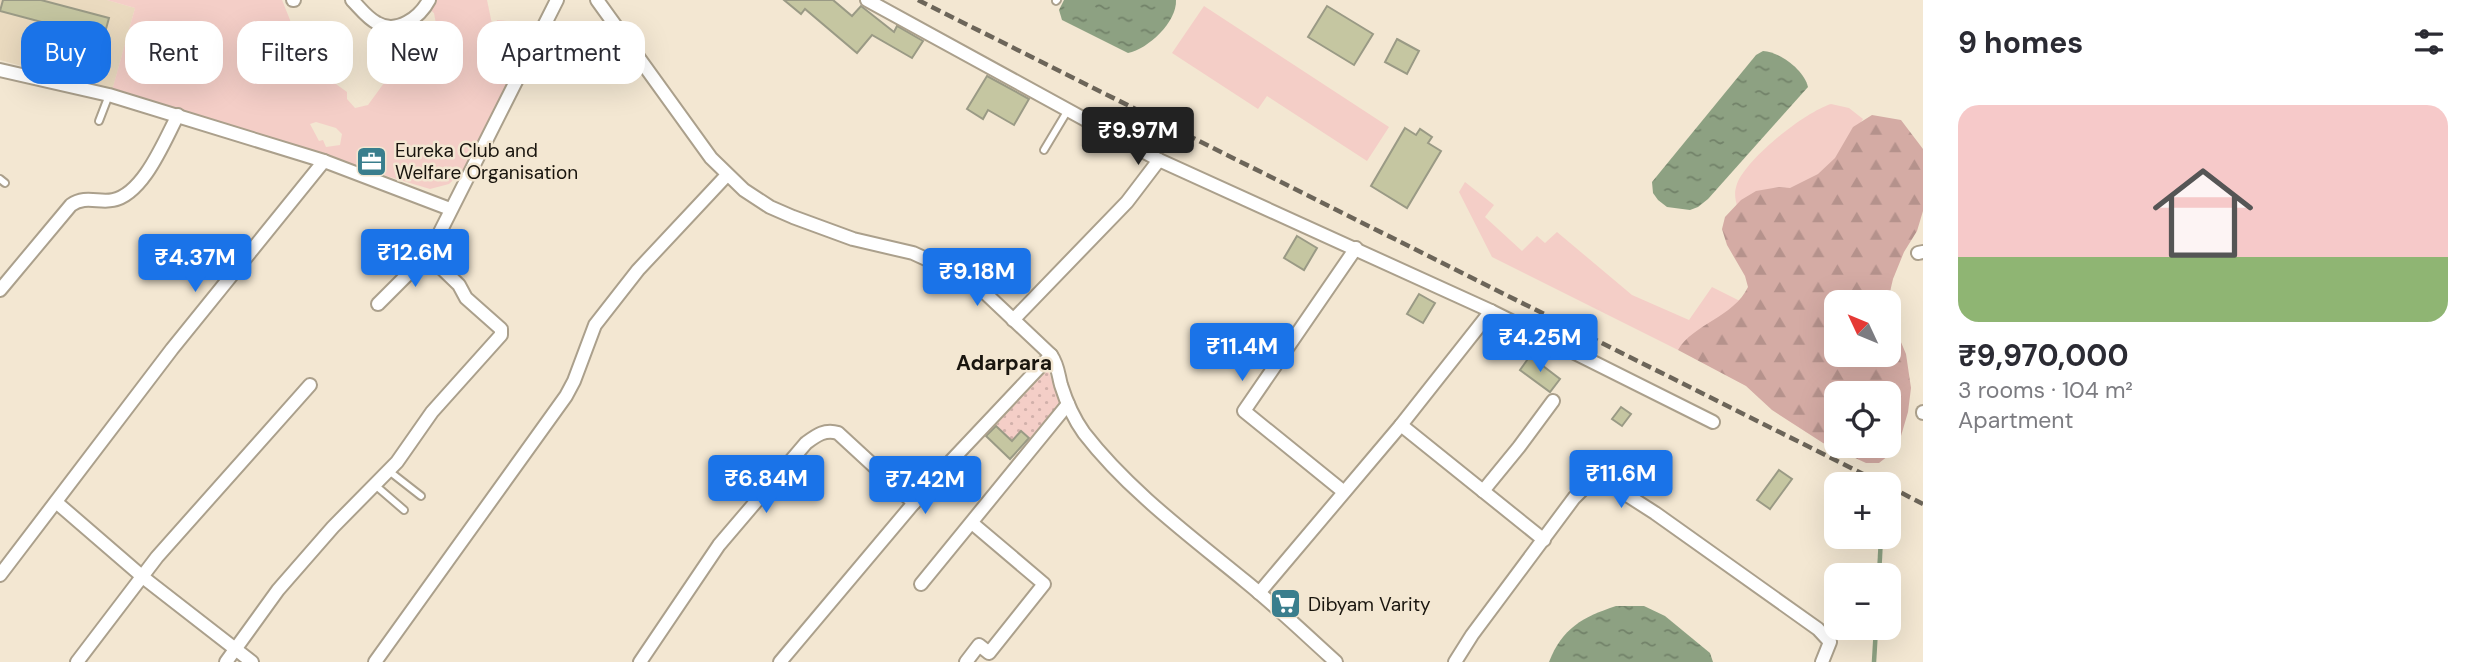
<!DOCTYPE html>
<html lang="en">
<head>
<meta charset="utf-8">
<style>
  body { margin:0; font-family:"DM Sans",sans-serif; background:#f7f7f7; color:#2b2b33; height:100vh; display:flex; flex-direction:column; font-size:26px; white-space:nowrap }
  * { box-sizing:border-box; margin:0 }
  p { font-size:23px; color:#7c7c81 }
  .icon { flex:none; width:38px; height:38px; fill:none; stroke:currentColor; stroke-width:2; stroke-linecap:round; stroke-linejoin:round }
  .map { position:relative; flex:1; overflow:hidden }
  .sheet { display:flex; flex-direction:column; background:#fff; width:560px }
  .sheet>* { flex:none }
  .guide { position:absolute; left:21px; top:21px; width:665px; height:63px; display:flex; gap:14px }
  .needle { width:46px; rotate:314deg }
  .controls { position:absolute; left:1824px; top:290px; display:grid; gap:14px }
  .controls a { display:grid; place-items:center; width:77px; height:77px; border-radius:14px; background:#fff; box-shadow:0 7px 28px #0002; font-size:35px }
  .price { position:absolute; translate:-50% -60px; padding:0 16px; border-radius:7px; background:#1a73e8; color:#fff; font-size:23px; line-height:46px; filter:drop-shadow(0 2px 4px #0008) }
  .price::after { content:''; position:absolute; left:50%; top:42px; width:21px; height:16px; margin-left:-10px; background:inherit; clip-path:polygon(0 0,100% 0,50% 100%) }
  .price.on { background:#222; color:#fff }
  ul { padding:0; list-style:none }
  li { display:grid; align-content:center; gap:14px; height:371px; padding:0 35px }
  li span { display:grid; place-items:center; height:217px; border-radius:21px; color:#555 }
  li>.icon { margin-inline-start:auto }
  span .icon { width:126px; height:126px; fill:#fffc; stroke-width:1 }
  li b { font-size:30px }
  h2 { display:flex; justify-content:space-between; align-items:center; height:84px; padding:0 35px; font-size:30px }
  .chip { padding:0 24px; border-radius:21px; background:#fff; box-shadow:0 7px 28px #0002; font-size:24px; line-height:63px }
  .chip.on { background:#1a73e8; color:#fff }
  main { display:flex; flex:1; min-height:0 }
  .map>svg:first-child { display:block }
</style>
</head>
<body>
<main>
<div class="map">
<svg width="1923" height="662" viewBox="0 0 1923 662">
  <defs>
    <pattern id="forest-firs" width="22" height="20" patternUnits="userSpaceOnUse" patternTransform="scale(1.75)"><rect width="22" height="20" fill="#d4aba4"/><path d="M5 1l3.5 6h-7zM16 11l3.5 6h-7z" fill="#b5928c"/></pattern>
    <pattern id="park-dots" width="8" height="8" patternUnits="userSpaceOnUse" patternTransform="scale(1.75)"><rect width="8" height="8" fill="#f4cec7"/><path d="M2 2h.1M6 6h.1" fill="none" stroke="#d1b0aa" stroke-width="1.8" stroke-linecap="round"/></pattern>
    <pattern id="water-ripples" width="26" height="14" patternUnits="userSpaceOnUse" patternTransform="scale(1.75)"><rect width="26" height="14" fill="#8da182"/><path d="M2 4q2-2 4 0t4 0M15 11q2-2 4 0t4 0" fill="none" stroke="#728269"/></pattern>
  </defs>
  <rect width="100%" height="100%" fill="#f3e7d2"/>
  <path fill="#eadabf" d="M0 0H107L135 8 112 91 0 60Z"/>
  <g fill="#f4cec7" fill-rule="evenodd">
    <path d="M107 0H282L292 25V47L295 54 320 68 329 79 347 92V99L355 108 368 105 416 39 429 33 436 24 434 13 428 8 430 0H487L492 24 496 26 497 20 507 21 537 33 464 170 449 184 430 189 111 94 135 8ZM316 122 336 128 342 134 340 145 326 147 323 140 319 141 310 124Z"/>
    <path d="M1204 6 1389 127 1367 161 1267 96 1258 109 1172 53Z"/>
    <path d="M1831 104 1849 108 1863 119C1853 134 1844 151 1831 164 1808 188 1768 196 1737 206 1735 198 1734 192 1737 184 1747 158 1805 112 1831 104Z"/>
    <path d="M1465 182 1494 205 1485 217 1522 251 1537 236 1545 243 1557 232 1632 295 1689 320 1712 287 1742 302 1678 350 1492 257 1459 192Z"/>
  </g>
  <path fill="url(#forest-firs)" fill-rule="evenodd" d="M1872 115 1901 120 1923 149V211L1917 231 1904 252 1893 279 1889 296 1898 335 1906 354 1911 388 1908 412 1901 436 1888 456 1879 463H1866L1823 443 1772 410 1746 386 1678 350C1693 324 1734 317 1748 287L1745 276 1727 245 1722 229 1725 217 1741 200 1756 191 1779 187 1790 188 1818 174 1835 158 1853 127ZM1836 303H1888V355H1836ZM1836 394H1888V446H1836Z"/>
  <path fill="url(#park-dots)" d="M1048 370 1054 386 1064 399 1029 439 1021 432 1012 441 996 425Z"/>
  <g fill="url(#water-ripples)">
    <path d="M1064 0H1176C1177 22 1148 49 1128 53L1062 20 1059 10Z"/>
    <path d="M1763 51C1780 52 1804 70 1808 87L1708 199 1698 207 1690 210 1667 207 1658 200 1653 193 1652 182 1756 55Z"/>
    <path d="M1616 606H1644L1665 616 1710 653 1713 662H1549C1562 628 1583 617 1616 606Z"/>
  </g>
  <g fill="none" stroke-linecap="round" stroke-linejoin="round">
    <g stroke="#8da182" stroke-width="4.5">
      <path d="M1879 576 1881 537"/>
      <path d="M1874 662 1876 628"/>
    </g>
  </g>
  <g fill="#c5c6a1" stroke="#9a9a85" stroke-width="2">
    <path d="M3 0H41L109 18 95 69 75 63 83 33 0 11Z"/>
    <path d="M784 0H833L852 16 861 6 894 32 897 26 923 41 912 58 872 35 857 53 805 9 801 14Z"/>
    <path d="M1327 6 1373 34 1354 65 1308 37Z"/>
    <path d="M1397 39 1419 51 1407 74 1385 62Z"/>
    <path d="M987 76 1029 99 1014 125 988 110 983 119 967 109Z"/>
    <path d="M1405 128 1416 135 1420 129 1432 137 1428 143 1441 151 1407 208 1371 186Z"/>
    <path d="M1297 236 1317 248 1304 270 1284 258Z"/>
    <path d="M1419 294 1435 303 1423 323 1407 314Z"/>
    <path d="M1530 356 1560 379 1550 392 1520 370Z"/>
    <path d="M1621 407 1631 414 1622 426 1612 419Z"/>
    <path d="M996 426 1012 441 1021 431 1029 438 1010 459 986 436Z"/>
    <path d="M1779 470 1792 479 1770 509 1757 500Z"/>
  </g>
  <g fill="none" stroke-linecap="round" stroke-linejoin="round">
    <defs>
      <g id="lane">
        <path d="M1056 1 1057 0"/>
        <path d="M99 121 109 95"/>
        <path d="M1044 150 1068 110"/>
        <path d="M0 179 5 183"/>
        <path d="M389 471 421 496"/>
        <path d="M375 485 404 510"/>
      </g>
      <g id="street">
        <path d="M293 0H294"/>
        <path d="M352 0C360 8 367 18 377 23 397 35 420 17 429 0"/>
        <path d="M597 0 711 158 744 190 770 207 793 217 853 239 913 253 961 275 983 291 1051 355C1058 365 1058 374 1061 385 1066 401 1074 419 1084 433 1128 490 1189 535 1245 581 1276 606 1306 635 1336 662"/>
        <path d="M867 0 1159 160 1491 311 1713 422"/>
        <path d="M0 70 109 95 324 161"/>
        <path d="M1918 253 1923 252"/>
        <path d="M0 290 71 205C85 195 99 203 113 200 144 194 165 139 178 115"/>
        <path d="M378 304 430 252"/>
        <path d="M1013 320 1127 202 1159 160"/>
        <path d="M1923 413V412"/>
        <path d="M1401 425 1544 540"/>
        <path d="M1483 491 1519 447 1553 401"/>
        <path d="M1344 492 1244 411 1356 248"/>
        <path d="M56 502 144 578 252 662"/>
        <path d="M0 575 172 349 324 161 450 209"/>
        <path d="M921 584 1068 404"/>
        <path d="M1259 593 1401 425 1491 311"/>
        <path d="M77 662 157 557 310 385"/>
        <path d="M226 662 278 590 333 527 397 462 432 412 501 335V329L466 298 459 285 433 260 430 252 557 0"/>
        <path d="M375 662 566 396 574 381 595 325 638 270 727 175"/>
        <path d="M640 662 719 545 806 443C817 435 825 429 838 433L914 503"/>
        <path d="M780 662 934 479 1051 355"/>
        <path d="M966 662 979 645 989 653 1044 584 972 523"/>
        <path d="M1455 662 1472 635 1574 498 1588 484 1602 479 1655 513 1818 629 1830 642 1822 662"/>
      </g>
    </defs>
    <use href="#lane" stroke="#aba08c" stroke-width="10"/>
    <use href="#street" stroke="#aba08c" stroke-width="16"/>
    <use href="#lane" stroke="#fff" stroke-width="6"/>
    <use href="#street" stroke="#fff" stroke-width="12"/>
    <g stroke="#6c6559" stroke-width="4.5" stroke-dasharray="10 5" stroke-linecap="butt">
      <path d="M918 0 1885 485"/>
      <path d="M1888 486 1923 504"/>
    </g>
  </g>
  <defs>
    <symbol id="office-square" viewBox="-11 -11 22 22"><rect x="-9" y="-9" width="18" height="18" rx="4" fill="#3a7e8d" stroke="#f3e7d2"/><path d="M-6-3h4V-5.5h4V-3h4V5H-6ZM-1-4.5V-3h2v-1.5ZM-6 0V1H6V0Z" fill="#fff"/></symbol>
    <symbol id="supermarket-square" viewBox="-11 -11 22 22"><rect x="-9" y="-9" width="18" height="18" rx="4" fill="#3a7e8d" stroke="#f3e7d2"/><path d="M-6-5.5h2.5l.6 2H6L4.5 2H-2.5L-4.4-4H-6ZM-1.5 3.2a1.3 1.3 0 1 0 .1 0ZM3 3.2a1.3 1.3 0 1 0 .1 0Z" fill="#fff"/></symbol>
  </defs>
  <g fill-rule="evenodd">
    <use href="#office-square" x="354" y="144" width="35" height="35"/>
    <use href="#supermarket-square" x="1268" y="586" width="35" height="35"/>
  </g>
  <g text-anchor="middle" stroke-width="5" stroke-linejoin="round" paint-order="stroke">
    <g font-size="19" fill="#19150e" stroke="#f3e7d2" text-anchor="start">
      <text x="395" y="157">Eureka Club and<tspan x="395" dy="22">Welfare Organisation</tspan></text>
      <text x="1308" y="611">Dibyam Varity</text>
    </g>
    <g font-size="21" font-weight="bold" fill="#19150e" stroke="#f3e7d2">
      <text x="1004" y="370">Adarpara</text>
    </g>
  </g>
</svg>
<div class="controls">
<a><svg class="needle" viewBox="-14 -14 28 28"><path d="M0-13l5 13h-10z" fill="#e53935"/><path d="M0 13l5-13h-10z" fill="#7c7c81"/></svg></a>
<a><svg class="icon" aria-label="locate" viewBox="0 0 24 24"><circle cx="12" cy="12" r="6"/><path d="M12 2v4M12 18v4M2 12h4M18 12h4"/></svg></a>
<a>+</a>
<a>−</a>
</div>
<b class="price on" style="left:1138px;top:167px">₹9.97M</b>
<b class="price" style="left:415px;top:289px">₹12.6M</b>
<b class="price" style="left:195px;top:294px">₹4.37M</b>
<b class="price" style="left:977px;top:308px">₹9.18M</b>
<b class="price" style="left:1540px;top:374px">₹4.25M</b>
<b class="price" style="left:1242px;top:383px">₹11.4M</b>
<b class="price" style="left:1621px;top:510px">₹11.6M</b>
<b class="price" style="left:766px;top:515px">₹6.84M</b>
<b class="price" style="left:925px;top:516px">₹7.42M</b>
<div class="guide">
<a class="chip on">Buy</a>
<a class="chip">Rent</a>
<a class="chip">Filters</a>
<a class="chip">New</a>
<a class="chip">Apartment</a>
</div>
</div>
<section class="sheet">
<h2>9 homes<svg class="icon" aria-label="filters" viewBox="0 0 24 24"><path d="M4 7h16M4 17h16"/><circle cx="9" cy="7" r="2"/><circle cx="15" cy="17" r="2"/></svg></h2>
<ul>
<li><span style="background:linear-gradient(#f6c9c9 70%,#8fb573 0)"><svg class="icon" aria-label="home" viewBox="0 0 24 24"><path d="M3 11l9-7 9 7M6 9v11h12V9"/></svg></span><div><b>₹9,970,000</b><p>3 rooms · 104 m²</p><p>Apartment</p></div></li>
</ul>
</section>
</main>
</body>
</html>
